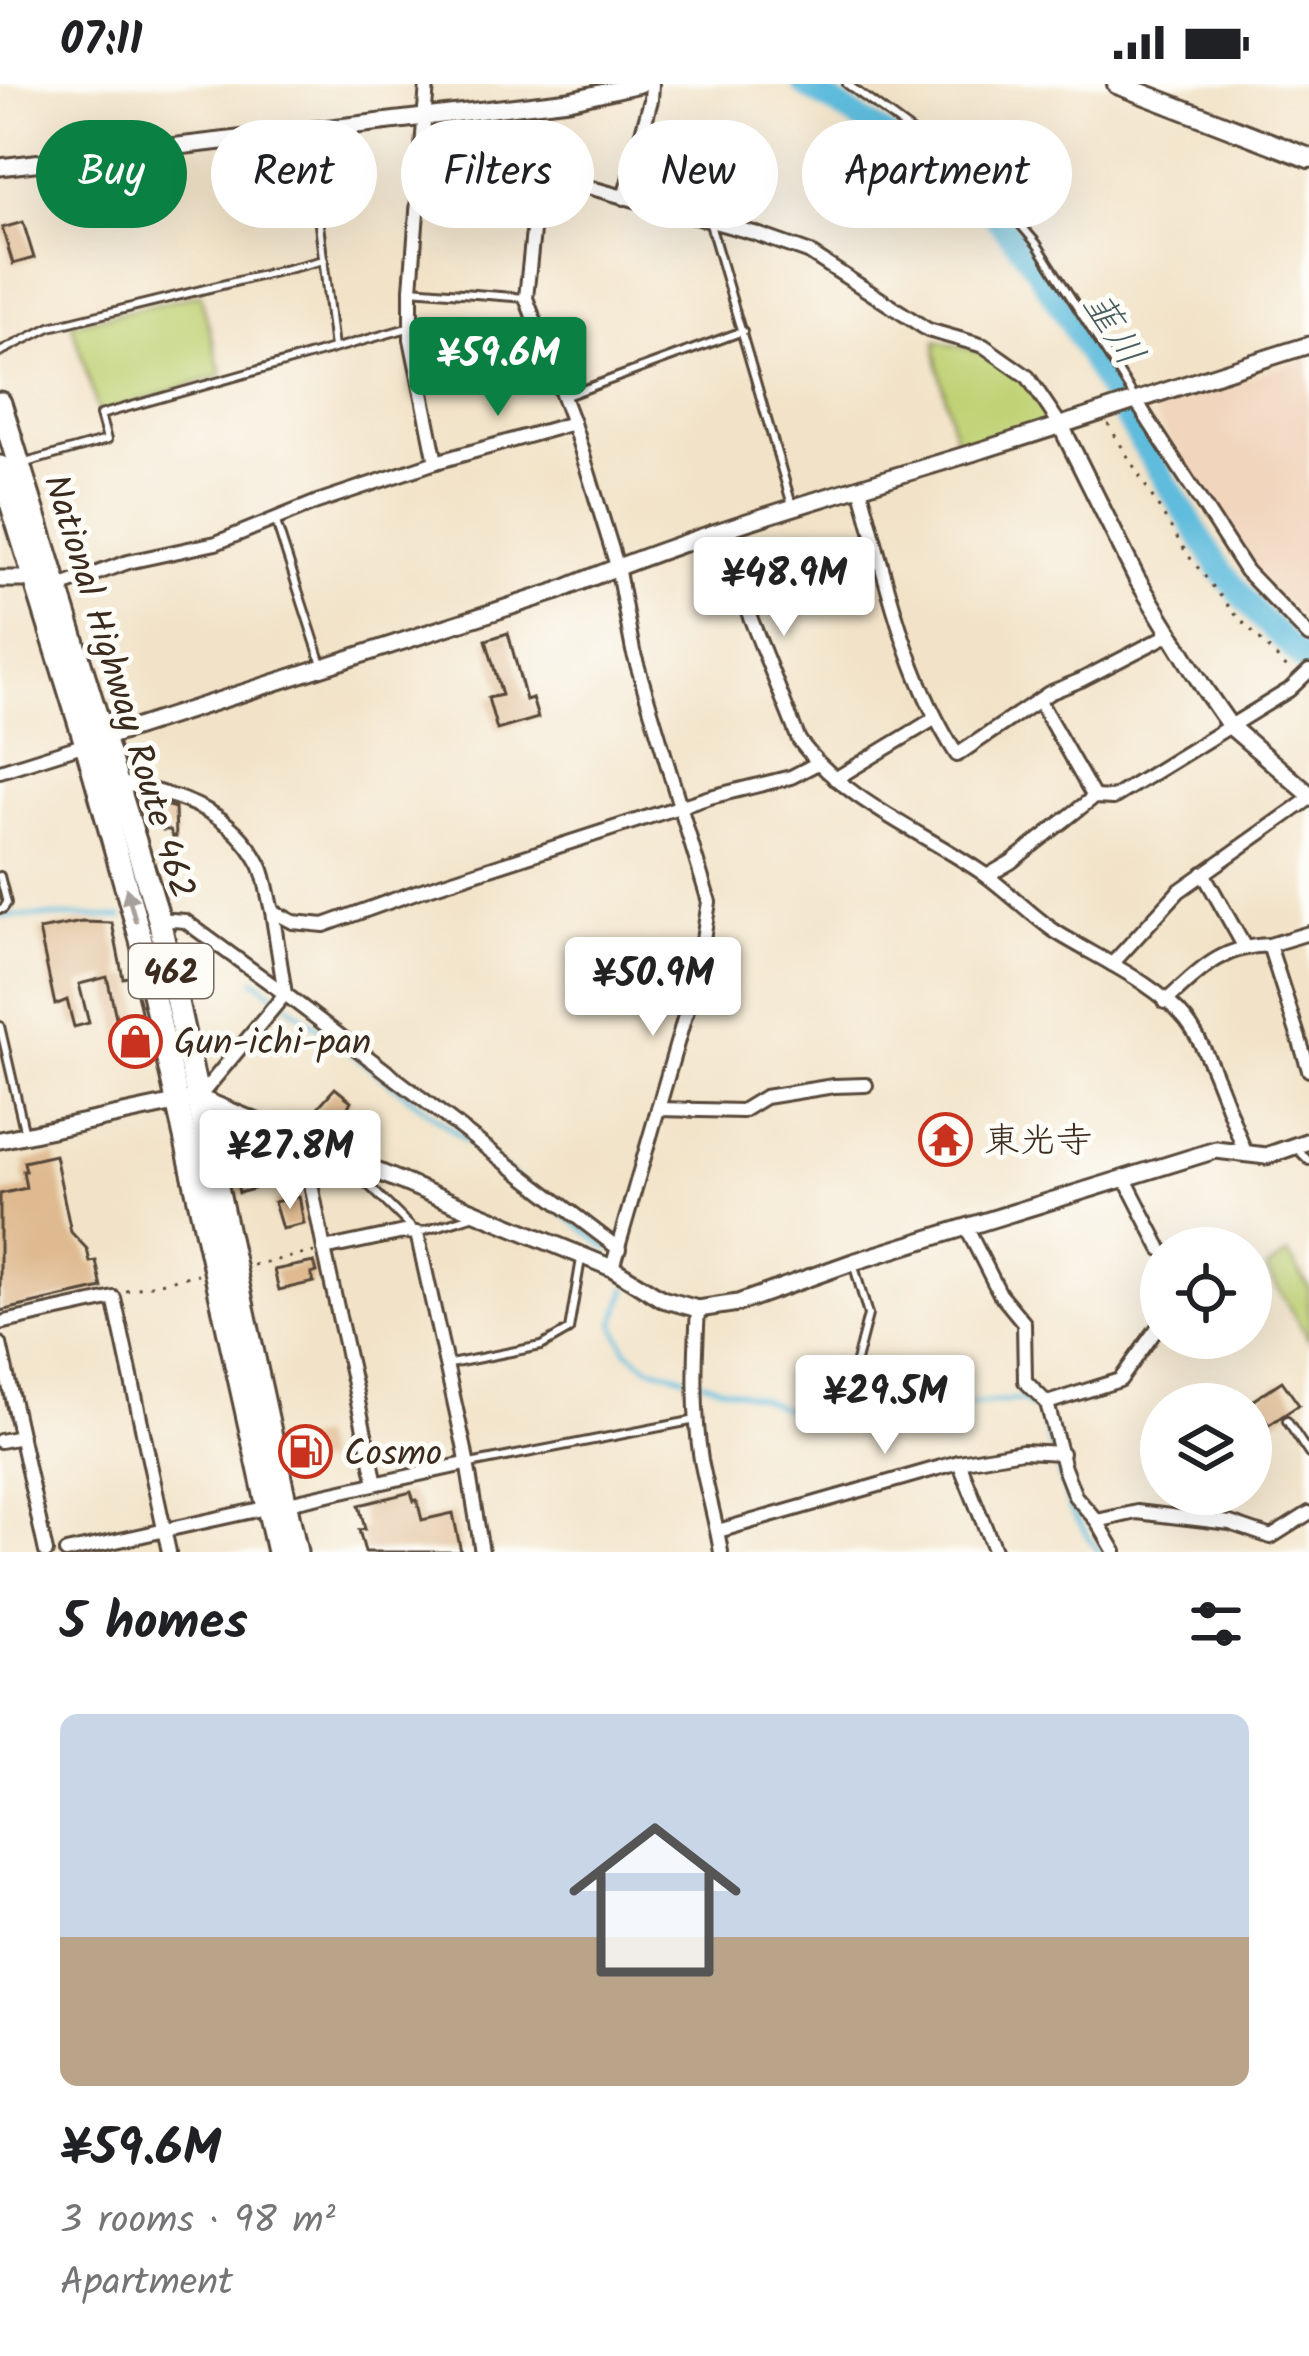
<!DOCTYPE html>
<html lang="en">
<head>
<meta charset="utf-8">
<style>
  body { margin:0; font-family:Kalam,"Klee One",sans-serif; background:#f6f6f6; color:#202124; height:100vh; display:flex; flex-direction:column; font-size:45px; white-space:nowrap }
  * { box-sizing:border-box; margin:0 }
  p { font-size:39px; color:#757577 }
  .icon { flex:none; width:66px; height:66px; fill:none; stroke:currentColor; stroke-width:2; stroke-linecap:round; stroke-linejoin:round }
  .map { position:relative; height:1468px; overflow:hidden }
  .side { display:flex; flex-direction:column; background:#fff; flex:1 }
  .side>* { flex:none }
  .hud { position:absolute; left:36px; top:36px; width:1239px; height:108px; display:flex; gap:24px }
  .controls { position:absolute; left:1140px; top:1143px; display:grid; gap:24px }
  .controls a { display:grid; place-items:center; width:132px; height:132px; border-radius:50%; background:#fff; box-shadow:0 12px 48px #0002; font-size:60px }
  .price { position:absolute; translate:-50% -102px; padding:0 27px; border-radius:12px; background:#fff; color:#222; font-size:39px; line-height:78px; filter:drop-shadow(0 3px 6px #0008) }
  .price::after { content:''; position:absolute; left:50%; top:72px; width:36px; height:27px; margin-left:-18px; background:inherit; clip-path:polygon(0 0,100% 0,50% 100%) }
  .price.on { background:#0b8043; color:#fff }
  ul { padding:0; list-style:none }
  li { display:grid; align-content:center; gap:24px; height:636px; padding:0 60px }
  li span { display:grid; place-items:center; height:372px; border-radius:18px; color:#555 }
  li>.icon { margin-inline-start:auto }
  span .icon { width:216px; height:216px; fill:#fffc; stroke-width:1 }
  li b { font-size:51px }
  h2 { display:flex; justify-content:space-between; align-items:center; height:144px; padding:0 60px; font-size:51px }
  .chip { padding:0 42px; border-radius:54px; background:#fff; box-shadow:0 12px 48px #0002; font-size:42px; line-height:108px }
  .chip.on { background:#0b8043; color:#fff }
  .status { display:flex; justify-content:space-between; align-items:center; height:84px; padding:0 60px; background:#fff; direction:ltr }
  .status svg { height:33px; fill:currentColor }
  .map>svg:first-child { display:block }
</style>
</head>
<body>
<div class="status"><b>07:11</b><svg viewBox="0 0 49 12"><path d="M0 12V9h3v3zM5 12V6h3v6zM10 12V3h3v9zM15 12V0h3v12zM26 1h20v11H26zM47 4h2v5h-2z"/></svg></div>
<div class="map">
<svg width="1309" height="1468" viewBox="0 0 1309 1468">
  <rect width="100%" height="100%" fill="#fdfcf7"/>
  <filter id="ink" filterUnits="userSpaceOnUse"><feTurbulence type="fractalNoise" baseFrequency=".00833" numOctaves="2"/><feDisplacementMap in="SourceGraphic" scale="24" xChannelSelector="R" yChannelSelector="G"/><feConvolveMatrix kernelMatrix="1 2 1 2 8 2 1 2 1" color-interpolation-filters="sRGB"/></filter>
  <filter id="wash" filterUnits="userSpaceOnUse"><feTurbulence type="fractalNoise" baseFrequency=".004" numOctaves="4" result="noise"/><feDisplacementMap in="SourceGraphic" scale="48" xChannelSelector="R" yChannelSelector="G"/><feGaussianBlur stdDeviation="2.7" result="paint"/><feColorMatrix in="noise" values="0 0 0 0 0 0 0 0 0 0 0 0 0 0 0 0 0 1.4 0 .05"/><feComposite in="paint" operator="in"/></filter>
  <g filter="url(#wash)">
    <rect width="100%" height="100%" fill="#f2e3c8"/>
    <path fill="#f1d5bd" d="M1309 273V541L1271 504 1246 472 1183 378 1153 326Z"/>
    <g fill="#c0d275" stroke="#7e7e4a" stroke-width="3">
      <path d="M200 210 222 291 99 330 72 240Z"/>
      <path d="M936 257 989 270 1025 295 1053 339 958 368 936 272Z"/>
      <path d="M1288 1170 1309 1204V1256L1266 1185Z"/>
    </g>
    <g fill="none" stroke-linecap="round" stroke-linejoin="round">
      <g stroke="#5ebcdc" stroke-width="4.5">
        <path d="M0 832 122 833"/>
        <path d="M254 895 609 1165"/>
        <path d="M619 1175 627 1184"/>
        <path d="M627 1204 614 1240 626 1266 648 1282 760 1314 784 1325C792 1321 801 1315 810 1313 839 1304 866 1327 895 1328L1020 1316 1040 1328 1070 1425 1099 1468"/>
      </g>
      <path stroke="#5ebcdc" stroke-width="24" d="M803 0 933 81 991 128 1025 168 1064 227 1109 307 1222 488 1260 533 1309 581"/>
    </g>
    <g id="blocks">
      <g fill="#dfba90">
        <path d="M23 138 34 174 13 180 2 144Z"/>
        <path d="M508 549 526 616 532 614 538 634 497 646 488 614 502 611 486 556Z"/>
        <path d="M162 720 175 724 176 753H173L170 746H163Z"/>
        <path d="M82 838 112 839 123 894 133 892 150 968 125 973 107 893 79 900 89 939 74 943 67 916 55 921 39 846Z"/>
        <path d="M335 1004 351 1017 337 1046 342 1048 340 1058 327 1054 330 1043 315 1036 319 1022Z"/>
        <path d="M243 1054 254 1105 239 1109 228 1058Z"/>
        <path d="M55 1071 71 1148 87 1165 90 1178 96 1177 102 1204 0 1227V1110L26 1104 23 1087H26L24 1078Z"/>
        <path d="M299 1112 304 1140 282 1145 274 1118Z"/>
        <path d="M314 1178 317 1188 311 1190 314 1198 279 1206 274 1186Z"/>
        <path d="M1282 1297 1299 1321 1269 1341 1252 1317Z"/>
        <path d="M319 1352 325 1378 296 1384 289 1359Z"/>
        <path d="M411 1408 414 1417 417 1416 422 1436 453 1429 461 1468H365L359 1446 365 1445 359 1421Z"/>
      </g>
    </g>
  </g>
  <g filter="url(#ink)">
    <use href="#blocks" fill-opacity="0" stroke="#564638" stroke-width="3"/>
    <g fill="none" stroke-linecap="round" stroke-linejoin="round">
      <defs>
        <g id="service">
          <path d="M847 0 992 107 1037 160 1136 316"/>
          <path d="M308 50 334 264"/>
          <path d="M710 140 792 421"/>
          <path d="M411 205 526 214"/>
          <path d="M0 268 50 243 324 176"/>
          <path d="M566 312 743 247"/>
          <path d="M22 380 107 356 100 331 411 243"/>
          <path d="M275 435 322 580"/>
          <path d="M0 792 7 819 3 825H0"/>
          <path d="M0 942 25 1050"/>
          <path d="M1296 1064 1309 1077"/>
          <path d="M348 1081 417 1149 472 1132"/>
          <path d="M854 1182 868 1231 854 1285"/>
          <path d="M445 1281 541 1262 569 1246 581 1175"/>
          <path d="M1287 1337 1309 1370"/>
          <path d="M470 1380 696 1336"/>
        </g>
        <g id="minor">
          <path d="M427 0 411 205V255L436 378"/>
          <path d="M423 61 443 63 754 149 808 168 928 246 984 262 1028 293 1061 342"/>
          <path d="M539 90 526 214 573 339 617 482 633 567 709 818 695 905 684 935 612 1184"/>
          <path d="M624 114 651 16 652 0"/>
          <path d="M1136 317 1246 487 1309 552"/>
          <path d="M860 403C886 495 905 590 957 671L1049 609 1081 596 1172 549"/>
          <path d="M717 450 799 656C845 718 922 747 984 790 1009 808 1031 831 1056 848 1096 873 1156 899 1186 936 1210 966 1230 1033 1246 1070"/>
          <path d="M56 504 128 478 216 459 317 418 436 378 573 339"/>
          <path d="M1039 617 1094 713"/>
          <path d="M0 687 86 660"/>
          <path d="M835 695 934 635"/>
          <path d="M118 698C176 712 229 722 260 781 266 794 268 812 272 827L293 838 324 841 416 808 710 713 791 693 816 680"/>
          <path d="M1203 789 1244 862"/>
          <path d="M987 792 1011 778 1094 713 1113 714 1289 606 1309 587"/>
          <path d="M272 827 285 910 619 1165"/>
          <path d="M159 835 185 837 285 910 199 1013"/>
          <path d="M1269 861 1309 849"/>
          <path d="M1112 880 1179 807 1309 715"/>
          <path d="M1165 918C1201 886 1219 863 1269 861L1309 986"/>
          <path d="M658 1025 742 1027 765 1013 834 1002 866 1001"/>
          <path d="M302 1055 324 1165 404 1148 417 1149 465 1366 482 1468"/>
          <path d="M1125 1095 1161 1165"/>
          <path d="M966 1143 1000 1210 1024 1239 1025 1297 1047 1319 1064 1384 1075 1412 1097 1437 1115 1468"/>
          <path d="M324 1165 376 1399"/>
          <path d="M698 1225C695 1276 693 1325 701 1376 707 1407 716 1437 721 1468"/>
          <path d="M0 1239 114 1214 169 1468"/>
          <path d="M0 1260 46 1468"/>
          <path d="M1047 1319 1120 1296 1161 1239"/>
          <path d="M0 1357 21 1353"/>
          <path d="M959 1378 995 1468"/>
          <path d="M1097 1437 1137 1428 1230 1439 1271 1453 1309 1429"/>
          <path d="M718 1447 959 1378 1022 1367 1062 1369"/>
          <path d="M66 1468 465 1380"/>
        </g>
        <g id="tertiary">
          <path d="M0 83 569 16 640 0"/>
          <path d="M1061 342 1137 495 1205 606 1230 642 1309 710"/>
          <path d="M0 495H34"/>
          <path d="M94 657 558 507C696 449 842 409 985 365 1094 332 1201 294 1309 261"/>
          <path d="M0 1056 199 1014 612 1184 662 1215 698 1225 738 1219 853 1178 1216 1066 1266 1072 1309 1057"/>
        </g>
        <path id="secondary" d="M1117 0 1309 74"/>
        <g id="trunk">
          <path d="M0 319 159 835 296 1468"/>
          <path d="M0 383 86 660 141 856 278 1468"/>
        </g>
      </defs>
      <use href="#service" stroke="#564638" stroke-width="12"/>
      <use href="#minor" stroke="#564638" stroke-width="18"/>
      <use href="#tertiary" stroke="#564638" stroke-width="21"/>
      <use href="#secondary" stroke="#564638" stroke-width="24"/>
      <use href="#trunk" stroke="#564638" stroke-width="27"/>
      <g stroke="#564638" stroke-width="3" stroke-dasharray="3 9" stroke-linecap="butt">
        <path d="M1108 340 1187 470 1235 530 1290 587"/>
        <path d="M253 1181 314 1168"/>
        <path d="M126 1207 198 1190"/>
      </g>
      <use href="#service" stroke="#fff" stroke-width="6"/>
      <use href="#minor" stroke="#fff" stroke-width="12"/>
      <use href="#tertiary" stroke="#fff" stroke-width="15"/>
      <use href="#secondary" stroke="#fff" stroke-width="18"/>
      <use href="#trunk" stroke="#fff" stroke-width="21"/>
    </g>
    <defs><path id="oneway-solid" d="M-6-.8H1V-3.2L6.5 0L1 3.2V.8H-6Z" transform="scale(3)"/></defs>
    <use fill="#a79f9a" href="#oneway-solid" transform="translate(131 821) rotate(-106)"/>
  </g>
  <defs>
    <symbol id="shop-ring" viewBox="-11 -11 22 22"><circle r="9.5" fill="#fdfcf7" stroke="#c8321e" stroke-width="1.5"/><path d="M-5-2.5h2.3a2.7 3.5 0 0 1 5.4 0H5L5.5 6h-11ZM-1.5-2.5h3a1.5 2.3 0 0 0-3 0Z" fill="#c8321e"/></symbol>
    <symbol id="temple-ring" viewBox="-11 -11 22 22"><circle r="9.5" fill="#fdfcf7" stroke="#c8321e" stroke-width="1.5"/><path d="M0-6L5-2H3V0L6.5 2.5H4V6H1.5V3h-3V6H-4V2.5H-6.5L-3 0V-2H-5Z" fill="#c8321e"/></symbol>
    <symbol id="fuel-ring" viewBox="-11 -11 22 22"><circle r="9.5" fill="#fdfcf7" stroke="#c8321e" stroke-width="1.5"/><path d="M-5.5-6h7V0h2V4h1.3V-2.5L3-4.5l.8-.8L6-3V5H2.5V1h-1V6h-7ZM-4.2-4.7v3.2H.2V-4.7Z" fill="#c8321e"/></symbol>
  </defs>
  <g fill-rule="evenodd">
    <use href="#shop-ring" x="106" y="928" width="59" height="59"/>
    <use href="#temple-ring" x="916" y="1026" width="59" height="59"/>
    <use href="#fuel-ring" x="276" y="1338" width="59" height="59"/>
  </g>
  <g text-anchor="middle" stroke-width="10" stroke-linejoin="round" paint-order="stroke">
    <rect fill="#fdfcf7" stroke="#75695f" stroke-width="3" x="129" y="860" width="84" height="54" rx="9"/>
    <g font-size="33" font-weight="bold" fill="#3b2a1e">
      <text x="171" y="899">462</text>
    </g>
    <g font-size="36" fill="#3b2a1e" stroke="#fdfcf7">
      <text transform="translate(121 602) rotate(73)" y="13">National Highway Route 462</text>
    </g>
    <g font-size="36" fill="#3b2a1e" stroke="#fdfcf7" text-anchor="start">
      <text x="174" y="970">Gun-ichi-pan</text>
      <text x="984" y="1068">東光寺</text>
      <text x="344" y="1381">Cosmo</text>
    </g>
    <g font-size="39" font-style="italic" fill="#475d60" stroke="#fdfcf7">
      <text transform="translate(1115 244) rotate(58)" y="14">韮川</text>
    </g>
  </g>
</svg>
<div class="controls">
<a><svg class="icon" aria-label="locate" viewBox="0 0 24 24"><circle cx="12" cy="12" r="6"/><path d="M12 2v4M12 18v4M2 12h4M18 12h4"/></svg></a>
<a><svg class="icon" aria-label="layers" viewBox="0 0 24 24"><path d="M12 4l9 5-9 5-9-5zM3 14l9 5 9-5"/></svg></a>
</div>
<b class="price on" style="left:498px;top:335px">¥59.6M</b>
<b class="price" style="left:784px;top:555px">¥48.9M</b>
<b class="price" style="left:653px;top:955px">¥50.9M</b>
<b class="price" style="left:290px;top:1128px">¥27.8M</b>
<b class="price" style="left:885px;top:1373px">¥29.5M</b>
<div class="hud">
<a class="chip on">Buy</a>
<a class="chip">Rent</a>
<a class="chip">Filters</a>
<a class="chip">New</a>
<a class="chip">Apartment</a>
</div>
</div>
<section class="side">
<h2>5 homes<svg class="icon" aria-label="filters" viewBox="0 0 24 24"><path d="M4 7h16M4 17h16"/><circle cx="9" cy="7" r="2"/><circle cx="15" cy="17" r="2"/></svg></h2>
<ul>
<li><span style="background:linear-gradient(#c9d6e8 60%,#b9a48a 0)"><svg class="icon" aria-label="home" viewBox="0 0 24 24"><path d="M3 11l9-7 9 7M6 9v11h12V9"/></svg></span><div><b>¥59.6M</b><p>3 rooms · 98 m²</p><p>Apartment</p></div></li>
</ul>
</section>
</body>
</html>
